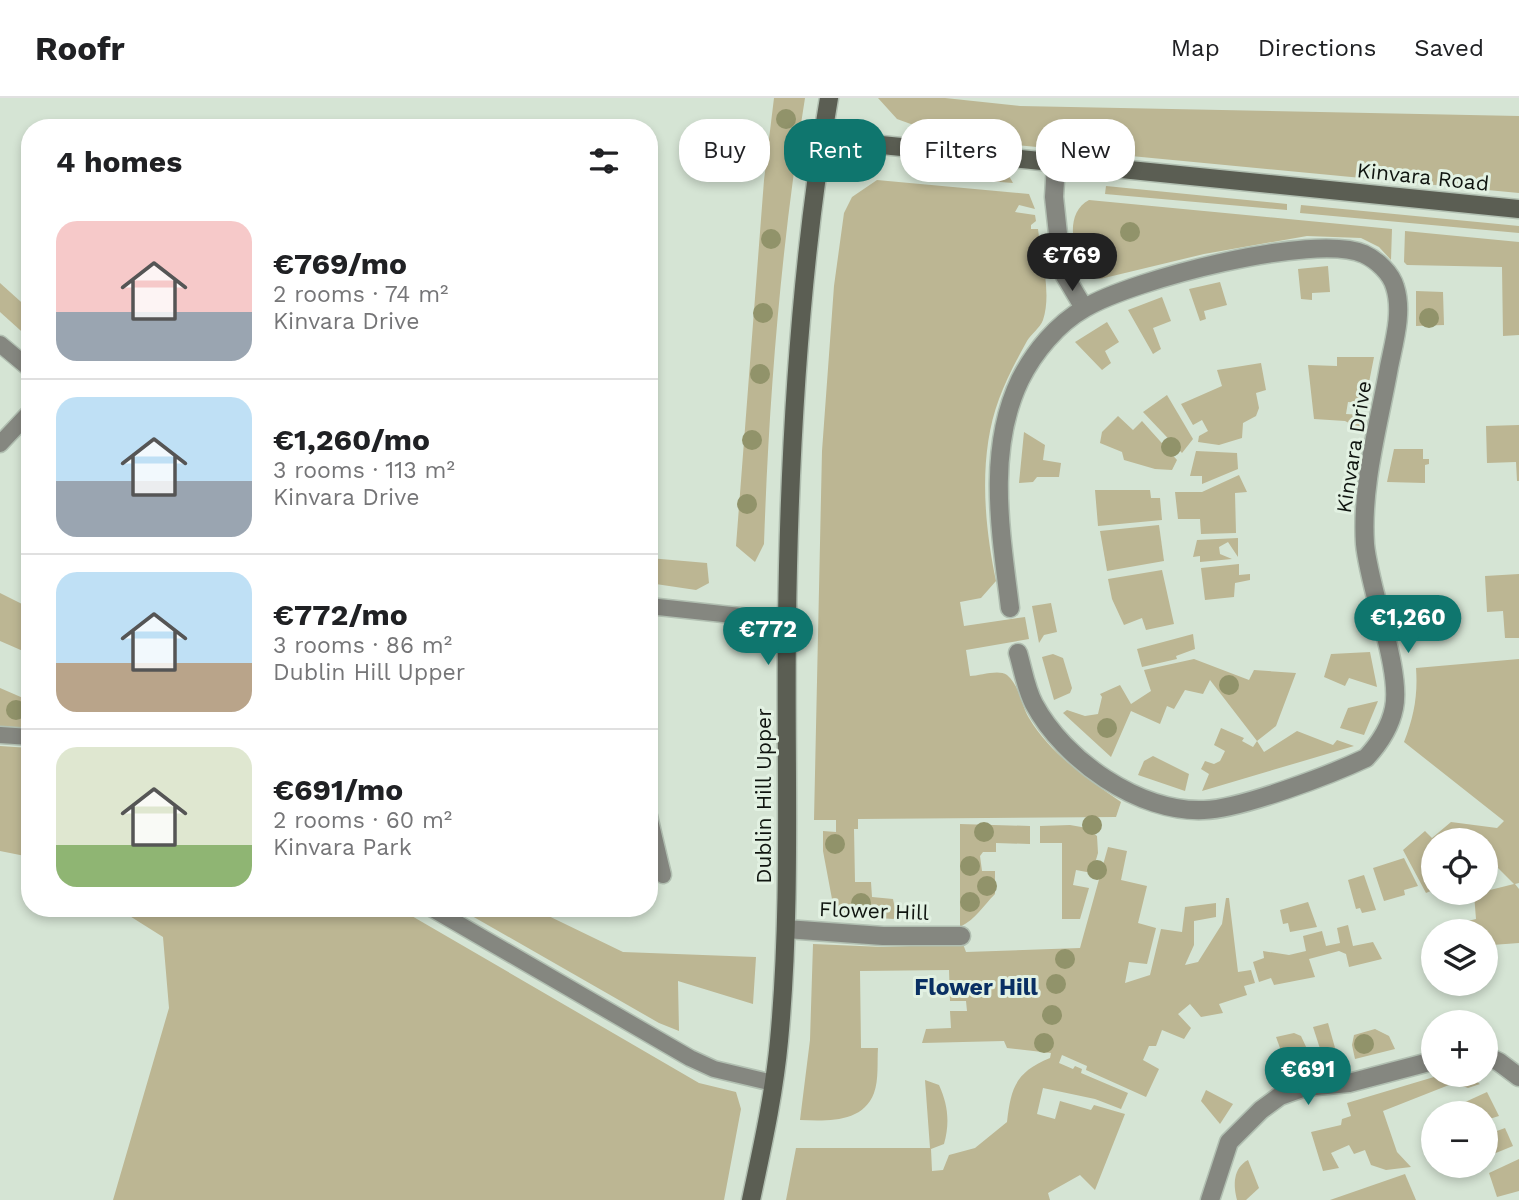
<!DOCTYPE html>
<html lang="en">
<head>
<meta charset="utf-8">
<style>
  body { margin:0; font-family:"Work Sans",sans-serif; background:#f2f2f2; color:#202124; height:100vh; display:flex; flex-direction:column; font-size:26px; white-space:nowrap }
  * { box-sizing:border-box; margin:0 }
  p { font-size:23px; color:#757577 }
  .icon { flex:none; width:38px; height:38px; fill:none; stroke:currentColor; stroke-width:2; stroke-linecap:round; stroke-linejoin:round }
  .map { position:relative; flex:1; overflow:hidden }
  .drawer { position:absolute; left:21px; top:21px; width:637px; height:798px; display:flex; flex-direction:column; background:#fff; border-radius:28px; box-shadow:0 4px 10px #0003 }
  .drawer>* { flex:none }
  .guide { position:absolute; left:679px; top:21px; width:665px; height:63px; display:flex; gap:14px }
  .buttons { position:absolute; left:1421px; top:730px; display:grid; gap:14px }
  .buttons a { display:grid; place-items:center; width:77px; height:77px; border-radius:50%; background:#fff; box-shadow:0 4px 10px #0003; font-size:35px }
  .price { position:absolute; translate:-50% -60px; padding:0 16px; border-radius:24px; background:#0f766e; color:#fff; font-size:23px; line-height:46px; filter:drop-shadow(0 2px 4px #0008) }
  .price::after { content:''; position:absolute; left:50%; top:42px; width:21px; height:16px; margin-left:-10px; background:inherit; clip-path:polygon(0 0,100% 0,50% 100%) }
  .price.active { background:#222; color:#fff }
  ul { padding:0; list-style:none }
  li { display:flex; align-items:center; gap:21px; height:175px; padding:0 35px }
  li+li { border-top:2px solid #e0e0e0 }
  li span { display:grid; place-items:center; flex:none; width:196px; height:140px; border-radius:21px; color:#555 }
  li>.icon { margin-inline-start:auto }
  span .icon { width:84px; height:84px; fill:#fffc; stroke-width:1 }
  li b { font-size:30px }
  h2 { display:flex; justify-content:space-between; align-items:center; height:84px; padding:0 35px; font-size:30px }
  .pill { padding:0 24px; border-radius:28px; background:#fff; box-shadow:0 4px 10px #0003; font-size:24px; line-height:63px }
  .pill.active { background:#0f766e; color:#fff }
  header { display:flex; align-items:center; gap:42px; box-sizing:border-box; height:98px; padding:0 35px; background:#fff; border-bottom:2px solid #e0e0e0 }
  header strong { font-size:33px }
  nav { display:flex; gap:38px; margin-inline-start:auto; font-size:24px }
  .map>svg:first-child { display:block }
</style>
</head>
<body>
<header>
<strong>Roofr</strong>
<nav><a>Map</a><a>Directions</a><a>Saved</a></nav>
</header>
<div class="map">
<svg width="1519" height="1102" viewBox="0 0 1519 1102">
  <rect width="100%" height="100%" fill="#d5e4d4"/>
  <g fill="#bcb693">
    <path d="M774 0H805C781 148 769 297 764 446L755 464 736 448 764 82Z"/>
    <path d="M878 0H945L1020 8 1519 18V95L933 39 930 33 897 21Z"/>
    <path d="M924 71 1009 78 1013 85 924 78Z"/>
    <path d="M877 82 1029 96 1035 111 1019 107 1015 114 1035 117 1036 123 1031 127V131H1038C1041 158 1052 195 1043 222 1040 230 1031 236 1027 243 1017 261 1006 282 999 301 978 357 984 426 996 483L981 500 960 504 964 528 1025 519 1029 541 966 552 970 578C980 578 998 571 1007 577 1020 588 1021 607 1029 620 1051 657 1087 680 1121 704L1116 719 858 721V731H854L855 784H871L872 799 893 801 897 820 893 821 835 817 823 753V733L836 734V722H814L822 353 834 188 844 115 852 99Z"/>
    <path d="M1106 88 1287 106V112L1105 96Z"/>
    <path d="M1089 102 1392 131 1391 162 1379 149 1361 140 1307 138 1204 156 1100 181C1094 177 1087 173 1083 167 1071 148 1066 114 1089 102Z"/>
    <path d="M1301 107 1519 128V135L1300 115Z"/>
    <path d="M1405 133 1519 144V237L1503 238 1502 169 1407 167 1404 164Z"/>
    <path d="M1328 168 1330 194 1312 195V202L1301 201 1298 171Z"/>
    <path d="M1220 184 1227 207 1204 213 1206 221 1200 223 1189 191Z"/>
    <path d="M0 185 30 212V241L0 214Z"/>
    <path d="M1416 193 1443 194 1444 227 1416 228Z"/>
    <path d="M1162 199 1171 223 1153 230 1161 251 1153 256 1128 212Z"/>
    <path d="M1107 224 1119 244 1105 253 1111 265 1102 272 1075 244Z"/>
    <path d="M1337 259H1374L1365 305 1348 304 1346 316 1363 317 1361 331 1345 323 1314 321 1308 267 1337 268Z"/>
    <path d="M1261 265 1266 292 1256 295 1259 310 1256 318 1243 325 1242 340 1219 347 1198 344 1199 338 1208 333 1202 322 1193 327 1181 306 1222 288 1217 272Z"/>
    <path d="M1167 297 1193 341 1182 355 1143 314Z"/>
    <path d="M1118 318 1133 332 1142 323 1177 362 1172 372 1155 371 1124 362 1122 354 1100 345 1102 334Z"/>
    <path d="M1519 327V383H1517L1516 364 1487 365 1486 328Z"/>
    <path d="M1024 334 1045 347 1043 362 1061 365 1059 379H1037L1033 384 1019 385Z"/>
    <path d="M1394 351H1423V361H1429V366L1425 367V385L1387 384Z"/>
    <path d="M1196 353 1237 355 1238 371 1202 386V378H1190Z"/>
    <path d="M1239 377 1247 394 1235 395 1236 435 1201 436 1200 421H1178L1175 394H1202Z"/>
    <path d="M1095 392H1150L1151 400H1160L1162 422 1098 428Z"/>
    <path d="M1159 427 1164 463 1107 473 1100 433Z"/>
    <path d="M1238 440V459L1228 444 1219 449 1220 456 1232 461 1200 464V458L1193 459 1197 442Z"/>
    <path d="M649 460 707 465 709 485 696 492 649 485Z"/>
    <path d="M1239 466V477L1250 476V482L1235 485 1234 499 1205 502 1201 470Z"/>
    <path d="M1162 472 1174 526 1146 532 1142 520 1124 527 1112 501 1108 481Z"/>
    <path d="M1519 476V540H1505L1503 513 1487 514 1485 478Z"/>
    <path d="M0 495 30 510V556L0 543Z"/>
    <path d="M1428 503 1430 536 1405 539 1397 505Z"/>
    <path d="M1051 505 1057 534 1044 537 1039 545 1032 508Z"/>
    <path d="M1193 536 1195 551 1176 558 1177 561 1142 569 1137 551Z"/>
    <path d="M1370 554 1377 589 1349 580 1345 588 1324 579 1331 556Z"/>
    <path d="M1053 556 1063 560 1072 590 1070 595 1054 602 1042 559Z"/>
    <path d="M1194 561 1249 582 1254 572 1296 575 1276 628 1257 643 1264 654 1297 633 1333 647 1337 642 1354 648 1202 693 1209 676 1201 671 1205 663 1214 666 1220 663 1225 653 1214 647 1221 630 1244 640 1242 643 1253 649 1257 643 1210 582 1203 596 1185 592 1174 611 1167 608 1160 626 1131 613 1111 659 1063 615 1067 612 1085 618 1098 616 1102 599 1100 596 1120 587 1131 606 1151 593 1144 572Z"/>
    <path d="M1519 561V785L1515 786 1519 791V845L1492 847 1491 853 1486 852V833H1461L1460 825 1476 821 1474 796 1514 786 1496 768 1486 777V742H1433V792L1426 795 1403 752 1425 733 1432 740 1451 724 1497 730 1504 723 1404 644C1414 619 1418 597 1416 570Z"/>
    <path d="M0 590 30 603V618L24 630 0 628Z"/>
    <path d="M1378 603 1364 637 1340 630 1348 610Z"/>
    <path d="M0 648 30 650V759L0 753Z"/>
    <path d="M1153 658 1189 676 1185 693 1138 677 1144 663Z"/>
    <path d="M960 726 1030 728V746L996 745V754H983L980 758 982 773H995V796C982 809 977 820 960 829Z"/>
    <path d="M1070 727 1087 730 1097 738 1098 755 1092 775 1076 772 1073 787 1089 790 1080 821H1062V745H1040V728Z"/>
    <path d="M1108 749 1127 753 1121 782 1147 788 1138 825 1156 830 1147 866 1129 864 1125 885 1150 877 1161 831 1182 834 1185 809 1216 805V819L1194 823V847L1185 867 1198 864 1222 826 1226 800H1229L1238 874 1251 872 1255 885 1244 888 1247 897 1219 906 1223 915 1201 919 1190 906 1178 916 1191 930 1184 941 1162 932 1156 948H1149L1143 962 1159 971 1146 999 1086 972 1087 968 1062 957 1059 965 1073 971 1075 968 1082 971 1081 975 1128 995 1121 1011 1095 1001 1043 990 1037 1016 1055 1021 1060 1003 1091 1012 1094 1007 1125 1016 1095 1092 1080 1077 1048 1095 1050 1102H786L796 1050H930L925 982 939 987C948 1007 950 1024 944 1046L931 1051 932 1073 943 1072 949 1057 975 1050 1007 1024C1011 989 1016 974 1050 960L1051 955 1007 950 1004 943 922 945 926 931 951 930 950 913H967L966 903H950L949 872 860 873 861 950H878C877 963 879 982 874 995 863 1025 827 1023 800 1022L810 942 813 846 883 849 963 846 966 854 1080 850Z"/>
    <path d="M1404 760 1418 788 1404 792 1405 797 1384 803 1373 770Z"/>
    <path d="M1364 777 1376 812 1362 815 1360 810 1356 811 1348 782Z"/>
    <path d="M1308 804 1317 829 1290 834 1288 825 1283 826 1280 812Z"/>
    <path d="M117 810H398L699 985 736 994 741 1011 724 1102H113L169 910 163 839Z"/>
    <path d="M458 810H532L623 854 756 859 753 906 678 883 679 933 659 925Z"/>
    <path d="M1348 827 1353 848 1373 844 1382 861 1349 869 1346 856 1339 853 1309 861 1315 879 1274 887 1271 880 1259 884 1253 864 1264 860 1263 853 1289 857 1306 853 1303 838 1322 833 1326 848 1340 845 1337 830Z"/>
    <path d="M1328 925 1339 964 1325 966 1313 929Z"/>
    <path d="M1375 931 1389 938 1395 951 1355 961 1352 947 1354 937Z"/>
    <path d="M1294 935 1301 938 1314 966 1288 972 1276 939Z"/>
    <path d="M1444 976 1466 977 1480 986 1468 990 1454 985 1383 1013 1397 1054 1411 1069 1386 1072 1371 1067 1365 1052 1354 1056 1349 1047 1331 1055 1339 1070 1323 1073 1311 1034 1341 1027 1342 1021 1351 1018 1347 1005Z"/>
    <path d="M1206 992 1233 1006 1220 1026 1201 1003Z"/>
    <path d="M1487 994 1499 1018 1486 1022V1015H1466L1463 1005Z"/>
    <path d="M1505 1030 1513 1048 1486 1059V1037Z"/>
    <path d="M1519 1061V1093L1497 1099 1489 1075Z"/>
    <path d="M1248 1062 1259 1090 1246 1102H1237C1233 1087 1233 1070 1248 1062Z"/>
    <path d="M1405 1076 1416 1102H1330Z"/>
  </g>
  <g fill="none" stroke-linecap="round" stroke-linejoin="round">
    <defs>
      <g id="lane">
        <path d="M0 246 30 271"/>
        <path d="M0 346 30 314"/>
        <path d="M649 508 787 523"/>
        <path d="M0 637 30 639"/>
        <path d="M649 718 663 777"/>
        <path d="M431 810 690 960 714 971 773 985"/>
      </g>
      <g id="street">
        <path d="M1056 66 1054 99 1062 173 1084 210"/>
        <path d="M1010 510C1001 436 986 353 1020 282 1034 254 1057 226 1085 210 1132 182 1314 134 1364 156 1377 162 1391 175 1395 189 1403 214 1394 244 1389 269 1379 326 1361 387 1365 446 1369 491 1402 572 1394 610 1390 630 1379 646 1366 660 1332 676 1241 711 1204 712 1139 715 1064 662 1034 606 1026 591 1023 572 1018 555"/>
        <path d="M786 831 883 838H961"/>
        <path d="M1486 958 1499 964 1519 979"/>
        <path d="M1210 1102 1229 1044 1261 1012 1280 998 1305 989 1349 985 1433 963"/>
      </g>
      <g id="secondary">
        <path d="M822 41 1519 111"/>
        <path d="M751 1102C762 1050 774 997 779 943 792 805 785 665 787 526 789 351 799 173 829 0"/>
      </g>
    </defs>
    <use href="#lane" stroke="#b1bfb1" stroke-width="19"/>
    <use href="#street" stroke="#b1bfb1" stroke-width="21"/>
    <use href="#secondary" stroke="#b1bfb1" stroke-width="21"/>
    <use href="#lane" stroke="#858780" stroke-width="16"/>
    <use href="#street" stroke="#858780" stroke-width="18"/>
    <use href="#secondary" stroke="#5b5e53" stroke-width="18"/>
  </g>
  <g fill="#91936a">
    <circle cx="786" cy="21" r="10"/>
    <circle cx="1130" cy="134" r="10"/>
    <circle cx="771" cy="141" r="10"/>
    <circle cx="763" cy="215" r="10"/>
    <circle cx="1429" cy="220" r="10"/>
    <circle cx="760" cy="276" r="10"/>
    <circle cx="752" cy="342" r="10"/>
    <circle cx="1171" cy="349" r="10"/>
    <circle cx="747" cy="406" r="10"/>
    <circle cx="1229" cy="587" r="10"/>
    <circle cx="16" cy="612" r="10"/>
    <circle cx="1107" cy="630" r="10"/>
    <circle cx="1092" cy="727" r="10"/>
    <circle cx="984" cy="734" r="10"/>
    <circle cx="835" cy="746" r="10"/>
    <circle cx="970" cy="768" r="10"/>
    <circle cx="1097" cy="772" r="10"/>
    <circle cx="987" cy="788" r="10"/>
    <circle cx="970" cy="804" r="10"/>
    <circle cx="861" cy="805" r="10"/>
    <circle cx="1065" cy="861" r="10"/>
    <circle cx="1056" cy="886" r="10"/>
    <circle cx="1052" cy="917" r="10"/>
    <circle cx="1044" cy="945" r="10"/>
    <circle cx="1364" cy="946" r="10"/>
  </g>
  <g text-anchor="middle" stroke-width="6" stroke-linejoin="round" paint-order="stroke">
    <g font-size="21" fill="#0f140f" stroke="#e2f1e2">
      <text transform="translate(1423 79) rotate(6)" y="7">Kinvara Road</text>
      <text transform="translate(1354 349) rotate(-81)" y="7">Kinvara Drive</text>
      <text transform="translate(764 698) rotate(-90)" y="7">Dublin Hill Upper</text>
      <text transform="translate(874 813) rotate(2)" y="7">Flower Hill</text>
    </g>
    <g font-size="23" font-weight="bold" fill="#092f63" stroke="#e2f1e2">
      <text x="976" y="897">Flower Hill</text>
    </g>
  </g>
</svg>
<div class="buttons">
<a><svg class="icon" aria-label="locate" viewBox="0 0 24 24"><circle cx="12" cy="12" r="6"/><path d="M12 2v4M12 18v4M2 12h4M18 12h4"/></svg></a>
<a><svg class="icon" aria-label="layers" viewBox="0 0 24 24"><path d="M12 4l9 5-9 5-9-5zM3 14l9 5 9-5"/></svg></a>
<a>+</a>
<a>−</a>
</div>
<b class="price active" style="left:1072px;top:195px">€769</b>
<b class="price" style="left:1408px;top:557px">€1,260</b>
<b class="price" style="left:768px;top:569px">€772</b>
<b class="price" style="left:1308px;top:1009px">€691</b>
<div class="guide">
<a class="pill">Buy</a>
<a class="pill active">Rent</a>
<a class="pill">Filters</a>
<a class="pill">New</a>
</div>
<section class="drawer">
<h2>4 homes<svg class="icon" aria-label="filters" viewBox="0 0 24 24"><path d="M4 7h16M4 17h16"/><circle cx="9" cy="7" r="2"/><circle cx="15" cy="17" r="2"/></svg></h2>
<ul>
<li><span style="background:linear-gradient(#f6c9c9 65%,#9aa5b1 0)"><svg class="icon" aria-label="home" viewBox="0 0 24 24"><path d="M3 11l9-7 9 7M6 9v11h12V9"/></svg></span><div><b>€769/mo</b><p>2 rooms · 74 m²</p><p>Kinvara Drive</p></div></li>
<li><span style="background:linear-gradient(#bfe0f5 60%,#9aa5b1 0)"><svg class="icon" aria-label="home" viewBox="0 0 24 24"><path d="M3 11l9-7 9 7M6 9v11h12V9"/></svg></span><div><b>€1,260/mo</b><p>3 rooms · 113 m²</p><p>Kinvara Drive</p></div></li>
<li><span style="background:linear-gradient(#bfe0f5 65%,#b9a48a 0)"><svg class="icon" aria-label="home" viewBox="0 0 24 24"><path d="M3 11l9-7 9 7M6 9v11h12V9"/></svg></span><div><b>€772/mo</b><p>3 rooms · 86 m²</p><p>Dublin Hill Upper</p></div></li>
<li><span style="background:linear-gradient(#dfe7d0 70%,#8fb573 0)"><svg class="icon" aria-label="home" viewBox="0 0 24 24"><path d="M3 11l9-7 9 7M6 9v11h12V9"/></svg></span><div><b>€691/mo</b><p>2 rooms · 60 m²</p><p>Kinvara Park</p></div></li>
</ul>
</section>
</div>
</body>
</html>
